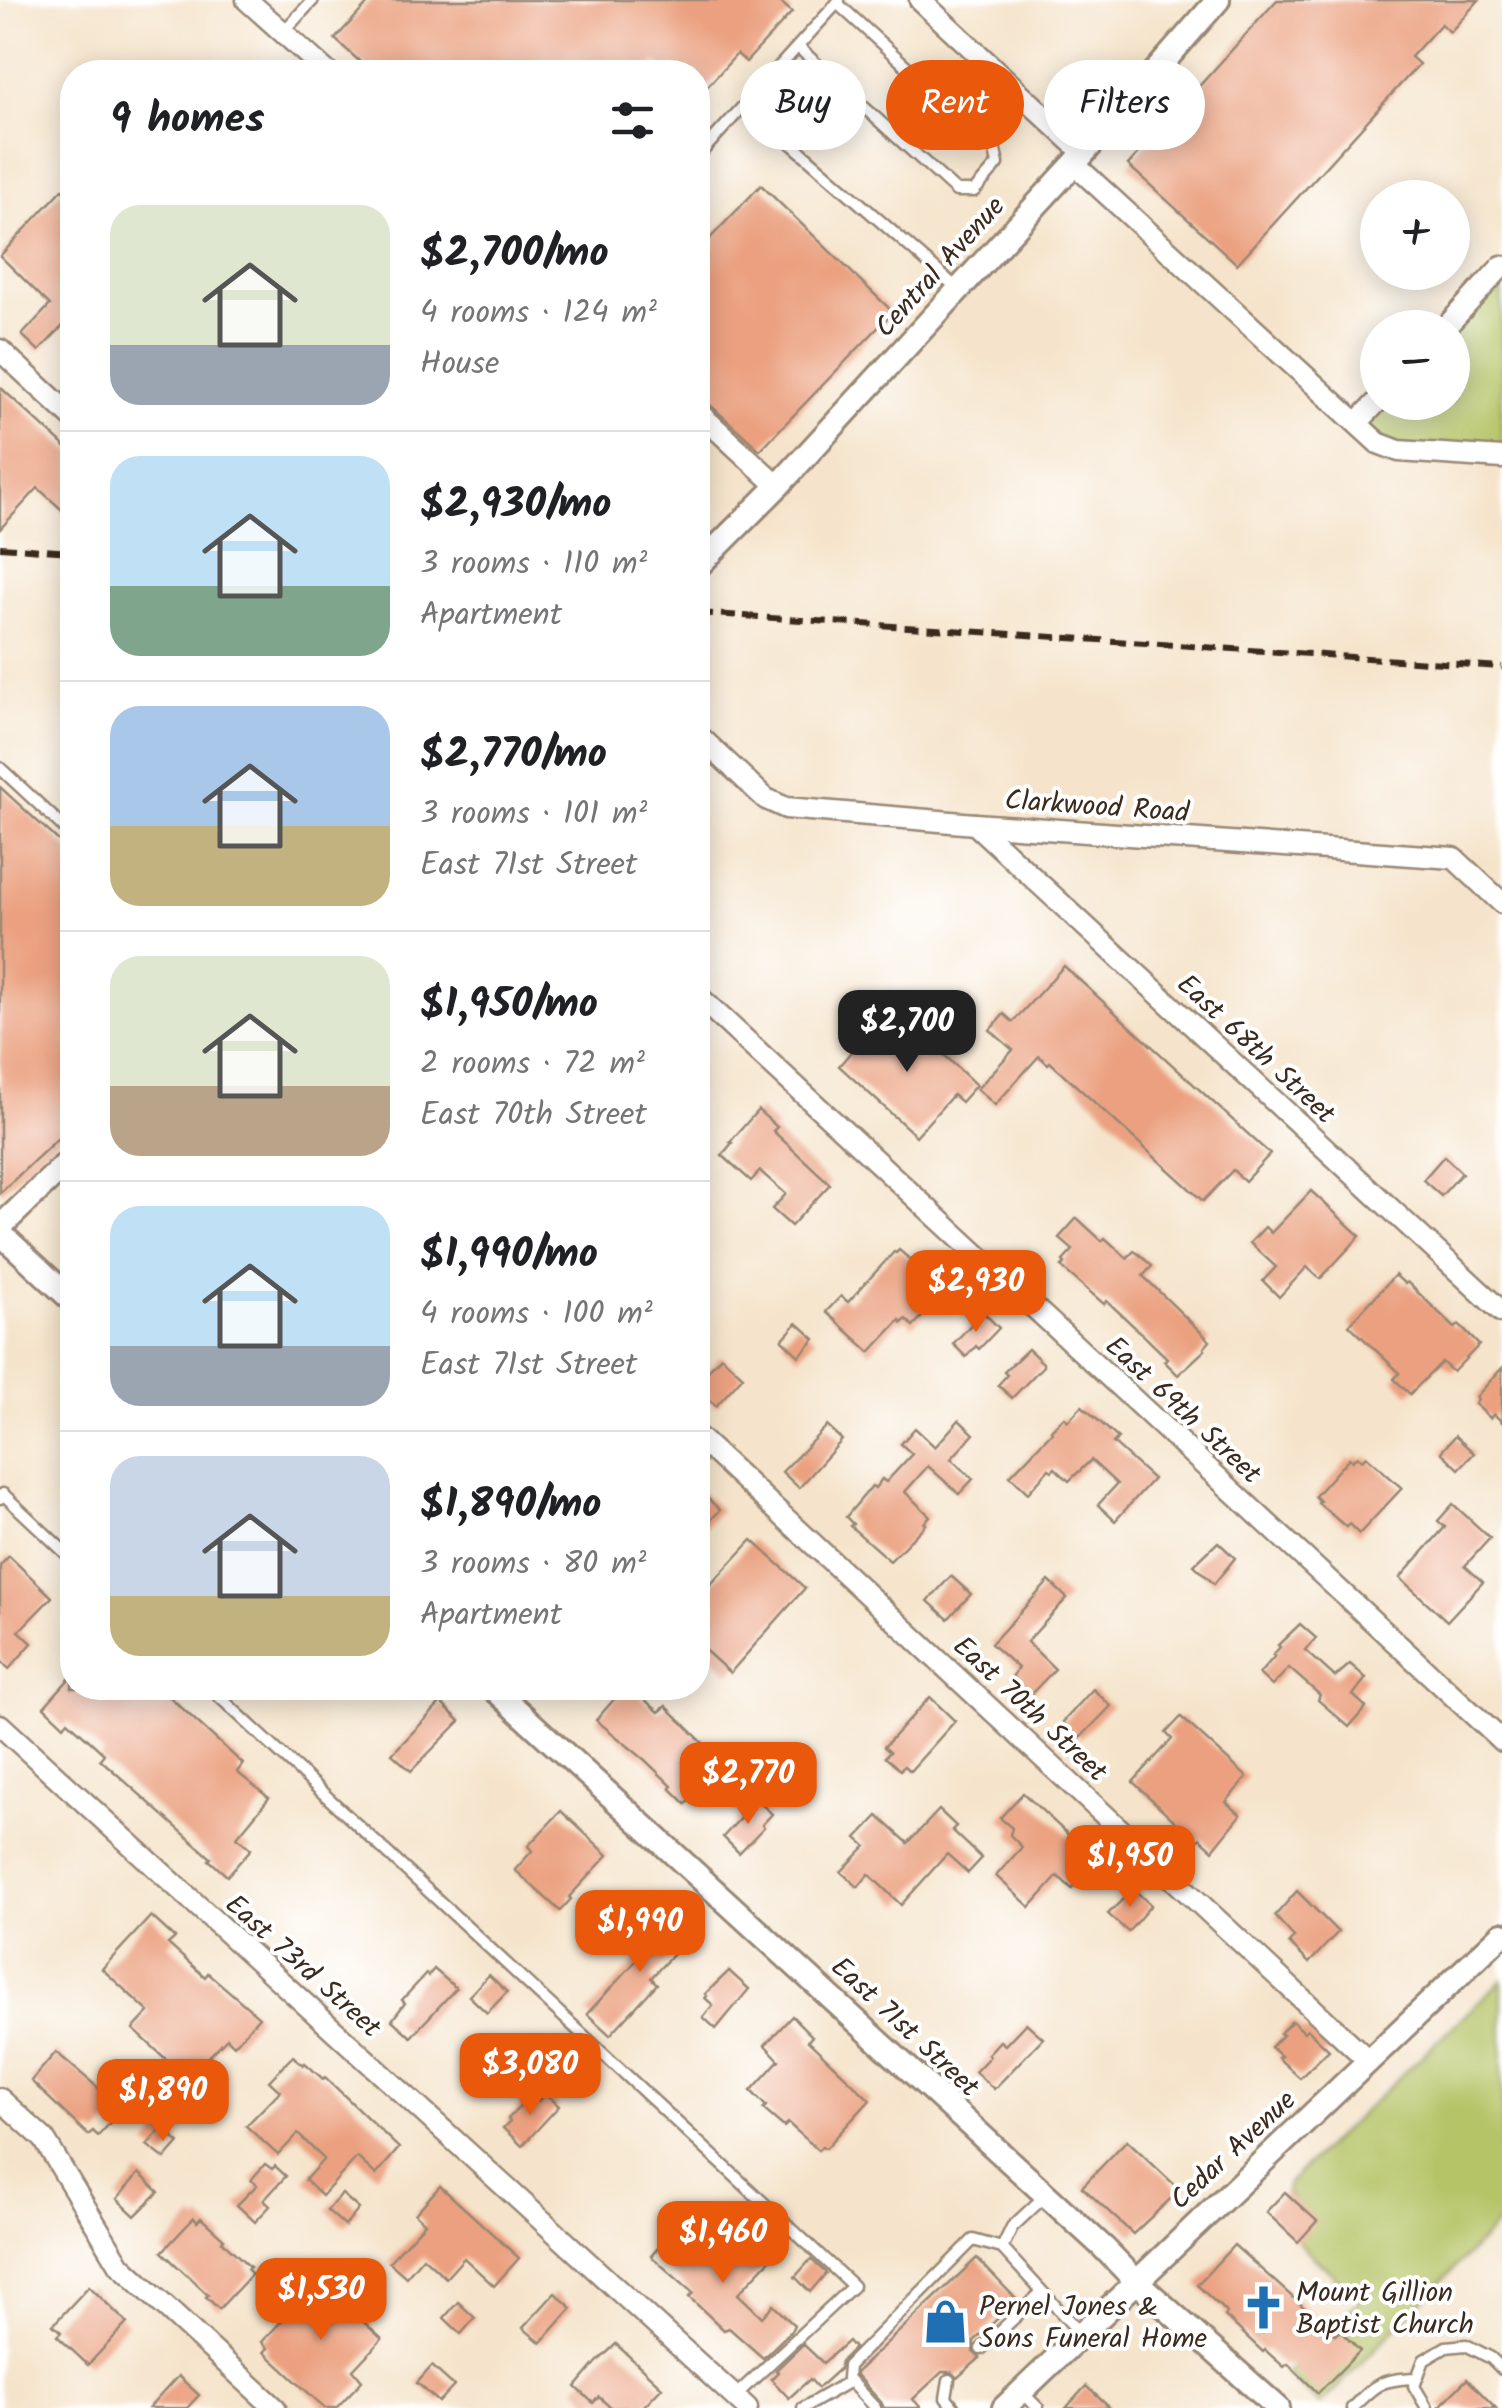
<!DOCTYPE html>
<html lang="en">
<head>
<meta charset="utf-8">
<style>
  body { margin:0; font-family:Kalam,sans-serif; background:#f2f2f2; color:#202124; height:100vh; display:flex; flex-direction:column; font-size:38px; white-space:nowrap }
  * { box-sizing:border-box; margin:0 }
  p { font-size:32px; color:#757577 }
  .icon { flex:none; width:55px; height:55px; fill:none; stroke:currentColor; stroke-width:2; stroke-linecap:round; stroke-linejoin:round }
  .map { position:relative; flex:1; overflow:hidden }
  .sheet { position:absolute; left:60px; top:60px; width:650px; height:1640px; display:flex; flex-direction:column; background:#fff; border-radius:40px; box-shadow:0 5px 25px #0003 }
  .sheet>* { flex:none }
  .banner { position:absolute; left:740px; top:60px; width:610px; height:90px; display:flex; gap:20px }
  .buttons { position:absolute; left:1360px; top:180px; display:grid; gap:20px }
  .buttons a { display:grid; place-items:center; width:110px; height:110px; border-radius:50%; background:#fff; box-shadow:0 5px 25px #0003; font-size:50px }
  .price { position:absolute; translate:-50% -85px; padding:0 22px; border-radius:20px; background:#ea580c; color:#fff; font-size:32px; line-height:65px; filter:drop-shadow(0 2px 5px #0008) }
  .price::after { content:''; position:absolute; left:50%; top:60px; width:30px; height:22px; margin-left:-15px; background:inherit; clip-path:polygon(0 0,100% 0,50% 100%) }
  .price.active { background:#222; color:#fff }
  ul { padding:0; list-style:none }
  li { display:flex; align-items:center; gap:30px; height:250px; padding:0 50px }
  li+li { border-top:2px solid #e0e0e0 }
  li span { display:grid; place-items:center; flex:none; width:280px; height:200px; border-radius:30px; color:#555 }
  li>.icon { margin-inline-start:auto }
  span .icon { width:120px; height:120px; fill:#fffc; stroke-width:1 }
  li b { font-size:42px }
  h2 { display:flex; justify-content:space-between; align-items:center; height:120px; padding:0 50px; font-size:42px }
  .pill { padding:0 35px; border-radius:45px; background:#fff; box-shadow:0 5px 25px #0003; font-size:35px; line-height:90px }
  .pill.active { background:#ea580c; color:#fff }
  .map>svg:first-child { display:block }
</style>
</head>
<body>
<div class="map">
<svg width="1502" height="2408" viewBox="0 0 1502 2408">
  <rect width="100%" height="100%" fill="#fff"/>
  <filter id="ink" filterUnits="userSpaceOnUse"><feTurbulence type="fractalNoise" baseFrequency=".01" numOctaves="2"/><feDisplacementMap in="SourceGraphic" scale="20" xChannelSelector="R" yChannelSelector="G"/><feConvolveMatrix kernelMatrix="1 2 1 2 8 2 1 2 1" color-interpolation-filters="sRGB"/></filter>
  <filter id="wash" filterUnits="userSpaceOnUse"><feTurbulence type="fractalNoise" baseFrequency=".0048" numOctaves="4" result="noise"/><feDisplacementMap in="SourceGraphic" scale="40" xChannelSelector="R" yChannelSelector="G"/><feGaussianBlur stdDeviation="2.25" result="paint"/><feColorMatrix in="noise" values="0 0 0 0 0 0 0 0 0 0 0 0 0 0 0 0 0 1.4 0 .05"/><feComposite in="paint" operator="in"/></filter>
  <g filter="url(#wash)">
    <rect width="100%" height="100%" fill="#f5e4cb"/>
    <g fill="#b6c467" stroke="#787742" stroke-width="2.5">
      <path d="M1502 266V458L1399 451 1357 423 1378 402H1452V328Z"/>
      <path d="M1502 1980V2220L1320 2405 1286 2374 1360 2300 1298 2242 1293 2199 1286 2191 1288 2183Z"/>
    </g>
    <g id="blocks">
      <g fill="#eba180">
        <path d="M371 0H778L792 12 746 62 737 54 706 88 698 80V72H668L656 62 647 72H371L335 39Z"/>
        <path d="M1277 0H1479L1450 32 1441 24 1411 57 1419 64 1237 264 1128 165Z"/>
        <path d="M761 185 893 312 760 450 707 402 698 399V251Z"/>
        <path d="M63 189 72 198V316L39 351 22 335 50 305 0 256Z"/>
        <path d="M0 387 72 453V519L38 488 0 529Z"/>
        <path d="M0 787 72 853V1125L0 1193Z"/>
        <path d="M1064 966 1270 1154 1245 1181 1233 1170 1203 1201 1050 1062 1048 1064 1039 1056 995 1105 977 1089 1013 1050 990 1030 1004 1014 1013 1022Z"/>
        <path d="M901 1014 976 1085 961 1102 953 1095 916 1136 839 1066 864 1037 873 1045Z"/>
        <path d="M758 1110 777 1127 773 1131 830 1184 791 1226 772 1209 786 1194 760 1171 751 1181 722 1155 732 1143 730 1142Z"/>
        <path d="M1444 1156 1462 1173 1441 1196 1423 1180Z"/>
        <path d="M1311 1191 1360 1236 1320 1279 1307 1267 1279 1297 1263 1281 1276 1267 1250 1243 1265 1227 1271 1233Z"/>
        <path d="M1077 1218 1102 1241 1105 1238 1127 1258 1134 1251 1140 1255 1152 1266 1143 1276 1210 1341 1204 1348 1205 1350 1178 1375 1164 1361 1167 1358 1140 1332 1107 1301 1104 1304 1061 1267 1065 1263 1063 1261 1073 1250 1059 1238Z"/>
        <path d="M899 1250 945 1289 936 1302 913 1326 906 1319 902 1323 900 1320 870 1352 826 1312 841 1296 848 1302 894 1252 896 1253Z"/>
        <path d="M1395 1275 1405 1284 1407 1282 1455 1328 1459 1325 1479 1345 1453 1372 1442 1362 1410 1394 1394 1379 1400 1373 1349 1325Z"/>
        <path d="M983 1312 999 1328 979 1349 976 1346 966 1357 953 1344Z"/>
        <path d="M797 1323 815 1339 799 1356 782 1340Z"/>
        <path d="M1028 1349 1043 1363V1366L1012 1398 998 1385 1007 1375 1004 1372Z"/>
        <path d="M721 1356 743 1376 716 1406 698 1390V1382Z"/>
        <path d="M1502 1368V1422L1494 1414 1490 1418 1475 1404 1478 1400 1476 1397Z"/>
        <path d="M1082 1406 1118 1438 1113 1443 1153 1479 1115 1521 1098 1505 1117 1484 1091 1460 1069 1481 1055 1468 1052 1471 1049 1469 1028 1493 1010 1476 1052 1432 1051 1430 1064 1417 1068 1421Z"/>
        <path d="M959 1420 974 1434 951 1459 973 1479 959 1494 928 1466 905 1492 930 1516 924 1523 926 1524 890 1561 850 1526 853 1524 846 1517 872 1486 875 1488 882 1479 886 1482 912 1454 901 1444 915 1428 935 1447Z"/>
        <path d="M827 1426 842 1440 799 1488 782 1472Z"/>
        <path d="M1455 1436 1474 1453 1459 1469 1441 1452Z"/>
        <path d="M1357 1456 1362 1460 1366 1456 1402 1488 1359 1534 1349 1524 1346 1527 1318 1503 1320 1501 1315 1496 1349 1458 1352 1461Z"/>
        <path d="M698 1489 720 1510 698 1534Z"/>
        <path d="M1453 1504 1490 1538 1465 1566 1483 1582 1447 1621 1400 1578 1445 1527 1438 1521Z"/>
        <path d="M752 1540 805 1588 730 1673 698 1644V1598Z"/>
        <path d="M1218 1542 1235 1558 1214 1584 1194 1565Z"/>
        <path d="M9 1556 52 1597 19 1631 32 1643 9 1669 0 1660V1566Z"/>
        <path d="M951 1576 971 1594 948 1619 928 1601Z"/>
        <path d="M1049 1581 1067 1598 1027 1642 1055 1669 1031 1694 1012 1677 1018 1668 991 1644Z"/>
        <path d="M1300 1624 1316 1638 1305 1650 1335 1677 1350 1664 1366 1678 1353 1695 1366 1707 1349 1727 1318 1700 1320 1695 1289 1668 1272 1686 1259 1674 1275 1656 1273 1655 1280 1647 1278 1645Z"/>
        <path d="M69 1679 72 1682V1688H160L243 1764 237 1772 269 1798 237 1837 251 1849 227 1876 209 1860 211 1858 100 1759 104 1754 68 1721 64 1726 44 1707Z"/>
        <path d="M624 1688H631L659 1712 666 1706 731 1771 733 1768 751 1784 736 1801 710 1778 686 1804 670 1788 672 1786 645 1760 596 1720Z"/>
        <path d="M1093 1689 1111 1706 1080 1738 1063 1722Z"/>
        <path d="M930 1697 955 1721 910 1771 904 1766 900 1770 885 1757 890 1752 884 1747Z"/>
        <path d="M441 1703 460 1721 411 1771 392 1754Z"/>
        <path d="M1181 1717 1247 1777 1226 1802 1241 1815 1213 1850 1200 1838 1197 1842 1133 1782 1172 1739 1166 1733Z"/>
        <path d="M1023 1793 1098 1862 1072 1889 1058 1876 1030 1907 996 1876 1022 1847 1010 1835 1012 1828 1000 1818Z"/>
        <path d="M757 1800 772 1814 762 1825 764 1827 739 1853 723 1837Z"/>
        <path d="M939 1810 956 1826 952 1830 982 1858 968 1873 947 1854 901 1905 869 1874 858 1887 841 1872 866 1846 857 1838 878 1816 908 1843Z"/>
        <path d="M561 1811 608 1855 569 1897 571 1899 560 1911 515 1870 532 1851 528 1846Z"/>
        <path d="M1133 1889 1151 1905 1128 1932 1108 1914Z"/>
        <path d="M1297 1891 1338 1932 1309 1963 1289 1943 1294 1937 1275 1916Z"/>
        <path d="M673 1913 694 1931 651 1978 657 1984 610 2035 587 2014 643 1953 640 1950Z"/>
        <path d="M151 1916 175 1938 168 1944 205 1977 208 1973 259 2017 234 2045 227 2038 202 2064 216 2076 201 2091 133 2029 149 2012 102 1969Z"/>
        <path d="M434 1969 456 1988 411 2037 392 2020 405 2003 402 2000 426 1974 428 1976Z"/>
        <path d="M729 1971 749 1989 716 2029 703 2017 713 2005 705 1998 707 1996 705 1994Z"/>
        <path d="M489 1975 507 1992 487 2013 469 1996Z"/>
        <path d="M792 2016 812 2036 808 2041 870 2100 826 2148 822 2146 818 2150 788 2123 784 2127 763 2109 766 2106 751 2091 779 2060 765 2045Z"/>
        <path d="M1292 2021 1304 2032 1307 2029 1329 2050 1300 2078 1278 2058 1281 2056 1271 2047 1283 2035 1280 2033Z"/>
        <path d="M1026 2023 1043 2038 994 2089 975 2072 990 2056 988 2054 1000 2041 1005 2045Z"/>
        <path d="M56 2052 123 2109 98 2136 93 2131 88 2135 31 2081Z"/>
        <path d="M293 2056 303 2065 305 2063 323 2079 325 2077 399 2148 376 2175 357 2157 322 2196 305 2180 324 2159 298 2134 278 2155 246 2126 280 2091 269 2081Z"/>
        <path d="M545 2093 559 2106 522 2146 503 2128 510 2121 508 2119 531 2095 538 2101Z"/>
        <path d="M162 2128 179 2143 165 2159 147 2145Z"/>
        <path d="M1127 2140 1180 2190 1133 2234 1082 2187Z"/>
        <path d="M265 2164 272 2169 275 2166 286 2176 264 2200 270 2206 255 2222 237 2205 257 2185 251 2180Z"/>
        <path d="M139 2173 159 2192 135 2216 117 2199Z"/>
        <path d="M440 2186 519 2258 494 2286 464 2258 446 2278 423 2257 406 2277 389 2262 425 2223 415 2214Z"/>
        <path d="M1285 2192 1317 2221 1298 2242 1266 2212Z"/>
        <path d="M342 2194 359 2209 345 2226 327 2210Z"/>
        <path d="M689 2213 705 2228 701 2232 705 2236 698 2245 723 2266 747 2240 770 2260 738 2294 762 2317 773 2305 794 2325 791 2331 763 2358 729 2328 724 2330 689 2297 693 2293 651 2256Z"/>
        <path d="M194 2218 197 2222 201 2218 224 2239 222 2241 250 2267 247 2269 252 2274 219 2309 206 2297 208 2295 162 2252Z"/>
        <path d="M1234 2245 1335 2335 1340 2331 1360 2351 1318 2393 1288 2364 1284 2367 1265 2350 1263 2352 1225 2316 1227 2313 1197 2285Z"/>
        <path d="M977 2258 1017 2300 974 2341 973 2352 980 2358 957 2378 951 2372H942L913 2399 921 2408H884L881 2402 856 2375V2372Z"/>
        <path d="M811 2259 826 2273 810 2292 795 2277Z"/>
        <path d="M307 2270 382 2339 353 2370 362 2381 336 2408H325L264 2352 268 2348 262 2342 303 2298 291 2287Z"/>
        <path d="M89 2286 127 2323 88 2365 57 2336 61 2332 53 2325Z"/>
        <path d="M555 2293 572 2308 541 2343 523 2328Z"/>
        <path d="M458 2302 475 2318 461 2334 444 2318Z"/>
        <path d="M848 2341 854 2348 841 2361 839 2369 818 2388 810 2379 789 2398 771 2379 778 2372 776 2370 803 2344 823 2363Z"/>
        <path d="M616 2344 662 2387 642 2408H611L599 2397 593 2403 576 2387 597 2362Z"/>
        <path d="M432 2366 454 2386 439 2402 417 2383Z"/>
        <path d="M178 2376 199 2395 187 2408H149Z"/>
        <path d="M1467 2379 1496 2408H1438Z"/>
        <path d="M1086 2386 1110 2408H1066Z"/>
      </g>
    </g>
  </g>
  <g filter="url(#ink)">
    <use href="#blocks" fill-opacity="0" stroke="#988774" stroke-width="2.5"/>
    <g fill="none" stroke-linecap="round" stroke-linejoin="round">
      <defs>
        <g id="service">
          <path d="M283 32 313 0"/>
          <path d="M798 47 956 191H974L998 164 994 146 837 3"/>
          <path d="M784 137 958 289"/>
          <path d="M698 156 839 1"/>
          <path d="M0 768 72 835"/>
          <path d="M0 1498 3 1494 72 1559"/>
          <path d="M210 1688 853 2286 735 2396"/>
          <path d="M1002 2248 1012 2227 1045 2196"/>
          <path d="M981 2349 1042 2292"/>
          <path d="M949 2380 946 2398 954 2408"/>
          <path d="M1021 2391 1038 2408"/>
          <path d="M803 2408 850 2381"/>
          <path d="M875 2408 847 2378 848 2366 973 2240 1002 2248 1081 2334"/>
          <path d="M1352 2408C1376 2383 1382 2379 1417 2378"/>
          <path d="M1427 2408 1414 2386 1424 2360 1446 2347 1466 2345 1491 2358 1502 2369"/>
        </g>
        <g id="minor">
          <path d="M247 0 327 72"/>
          <path d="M920 0 1084 153"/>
          <path d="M1074 164 1378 443 1399 451 1502 458"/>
          <path d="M1445 328 1502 266"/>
          <path d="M0 350 72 417"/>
          <path d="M698 412 778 486"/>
          <path d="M1357 423 1378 401"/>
          <path d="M698 735 766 799 786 808 975 824 1454 858 1502 903"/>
          <path d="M975 824 1502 1312"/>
          <path d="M698 996 1502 1741"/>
          <path d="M698 1437 1369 2061"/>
          <path d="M0 1725 747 2408"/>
          <path d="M0 2099 44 2139 120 2265 275 2408"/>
        </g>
        <g id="tertiary">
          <path d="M698 566 778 486 1084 153 1218 0"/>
          <path d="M0 1227 72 1158"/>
          <path d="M0 1233 72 1300"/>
          <path d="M493 1688 1104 2248 1136 2281 1278 2408"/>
          <path d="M1004 2408 1502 1934"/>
        </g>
      </defs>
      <use href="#service" stroke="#988774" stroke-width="15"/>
      <use href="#minor" stroke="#988774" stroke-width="25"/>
      <use href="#tertiary" stroke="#988774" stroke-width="28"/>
      <use href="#service" stroke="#fff" stroke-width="10"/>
      <use href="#minor" stroke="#fff" stroke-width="20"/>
      <use href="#tertiary" stroke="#fff" stroke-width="22"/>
      <g stroke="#3b2a1e" stroke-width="6" stroke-dasharray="15 8" stroke-linecap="butt">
        <path d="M0 547 72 552"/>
        <path d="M698 613 1502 667"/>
      </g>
    </g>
  </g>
  <defs>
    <symbol id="church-bare" viewBox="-9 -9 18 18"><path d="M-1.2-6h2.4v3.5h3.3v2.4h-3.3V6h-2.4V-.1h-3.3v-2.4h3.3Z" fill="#1f6fb2" stroke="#fff" stroke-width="2.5" paint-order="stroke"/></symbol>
    <symbol id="shop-bare" viewBox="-9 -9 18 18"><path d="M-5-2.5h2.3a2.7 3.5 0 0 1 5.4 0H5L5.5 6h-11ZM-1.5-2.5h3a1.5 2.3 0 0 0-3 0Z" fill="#1f6fb2" stroke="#fff" stroke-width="2.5" paint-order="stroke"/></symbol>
  </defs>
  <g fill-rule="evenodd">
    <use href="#church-bare" x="1232" y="2276" width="63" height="63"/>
    <use href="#shop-bare" x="914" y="2290" width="63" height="63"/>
  </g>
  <g text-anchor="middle" stroke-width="8" stroke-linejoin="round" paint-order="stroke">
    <g font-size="28" fill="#3b2a1e" stroke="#fff">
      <text transform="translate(939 266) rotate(-48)" y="10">Central Avenue</text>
      <text transform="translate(1097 805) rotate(4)" y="10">Clarkwood Road</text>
      <text transform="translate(1257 1048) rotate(43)" y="10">East 68th Street</text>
      <text transform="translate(1184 1409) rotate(43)" y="10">East 69th Street</text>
      <text transform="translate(1031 1708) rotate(43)" y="10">East 70th Street</text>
      <text transform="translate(304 1965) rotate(42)" y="10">East 73rd Street</text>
      <text transform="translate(906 2026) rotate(43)" y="10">East 71st Street</text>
      <text transform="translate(1232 2149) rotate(-43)" y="10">Cedar Avenue</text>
    </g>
    <g font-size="28" fill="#3b2a1e" stroke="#fff" text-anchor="start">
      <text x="1296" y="2301">Mount Gillion<tspan x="1296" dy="32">Baptist Church</tspan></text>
      <text x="979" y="2315">Pernel Jones &amp;<tspan x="979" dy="32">Sons Funeral Home</tspan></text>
    </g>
  </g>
</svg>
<div class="buttons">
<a>+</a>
<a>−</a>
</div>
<b class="price active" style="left:907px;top:1075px">$2,700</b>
<b class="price" style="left:976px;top:1335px">$2,930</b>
<b class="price" style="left:748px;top:1827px">$2,770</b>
<b class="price" style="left:1130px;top:1910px">$1,950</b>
<b class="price" style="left:640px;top:1975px">$1,990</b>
<b class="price" style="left:530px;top:2118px">$3,080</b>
<b class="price" style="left:163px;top:2144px">$1,890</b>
<b class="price" style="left:723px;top:2286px">$1,460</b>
<b class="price" style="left:321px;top:2343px">$1,530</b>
<div class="banner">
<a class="pill">Buy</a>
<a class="pill active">Rent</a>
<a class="pill">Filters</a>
</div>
<section class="sheet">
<h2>9 homes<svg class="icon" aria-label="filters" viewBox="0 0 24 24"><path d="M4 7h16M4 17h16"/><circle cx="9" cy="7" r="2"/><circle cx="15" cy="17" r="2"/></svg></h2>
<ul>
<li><span style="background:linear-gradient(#dfe7d0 70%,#9aa5b1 0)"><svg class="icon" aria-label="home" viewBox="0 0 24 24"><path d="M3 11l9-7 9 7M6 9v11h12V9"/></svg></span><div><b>$2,700/mo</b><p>4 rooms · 124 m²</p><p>House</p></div></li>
<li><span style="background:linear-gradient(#bfe0f5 65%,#7fa58c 0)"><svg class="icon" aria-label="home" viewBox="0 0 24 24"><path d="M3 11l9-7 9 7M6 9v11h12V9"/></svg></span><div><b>$2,930/mo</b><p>3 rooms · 110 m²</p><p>Apartment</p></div></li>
<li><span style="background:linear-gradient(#a9c7e8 60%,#c2b280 0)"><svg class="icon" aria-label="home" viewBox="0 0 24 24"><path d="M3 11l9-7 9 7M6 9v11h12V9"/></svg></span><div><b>$2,770/mo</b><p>3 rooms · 101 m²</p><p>East 71st Street</p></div></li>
<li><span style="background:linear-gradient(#dfe7d0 65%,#b9a48a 0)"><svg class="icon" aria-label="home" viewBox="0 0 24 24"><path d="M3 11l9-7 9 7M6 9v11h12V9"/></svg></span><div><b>$1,950/mo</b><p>2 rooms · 72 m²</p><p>East 70th Street</p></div></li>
<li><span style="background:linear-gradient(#bfe0f5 70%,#9aa5b1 0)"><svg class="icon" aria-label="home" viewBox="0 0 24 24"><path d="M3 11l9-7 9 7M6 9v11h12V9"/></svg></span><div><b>$1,990/mo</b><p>4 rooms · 100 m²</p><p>East 71st Street</p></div></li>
<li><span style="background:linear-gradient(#c9d6e8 70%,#c2b280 0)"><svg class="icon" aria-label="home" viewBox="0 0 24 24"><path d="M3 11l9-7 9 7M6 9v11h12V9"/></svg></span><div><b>$1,890/mo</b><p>3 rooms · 80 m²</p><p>Apartment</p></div></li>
</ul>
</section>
</div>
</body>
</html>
